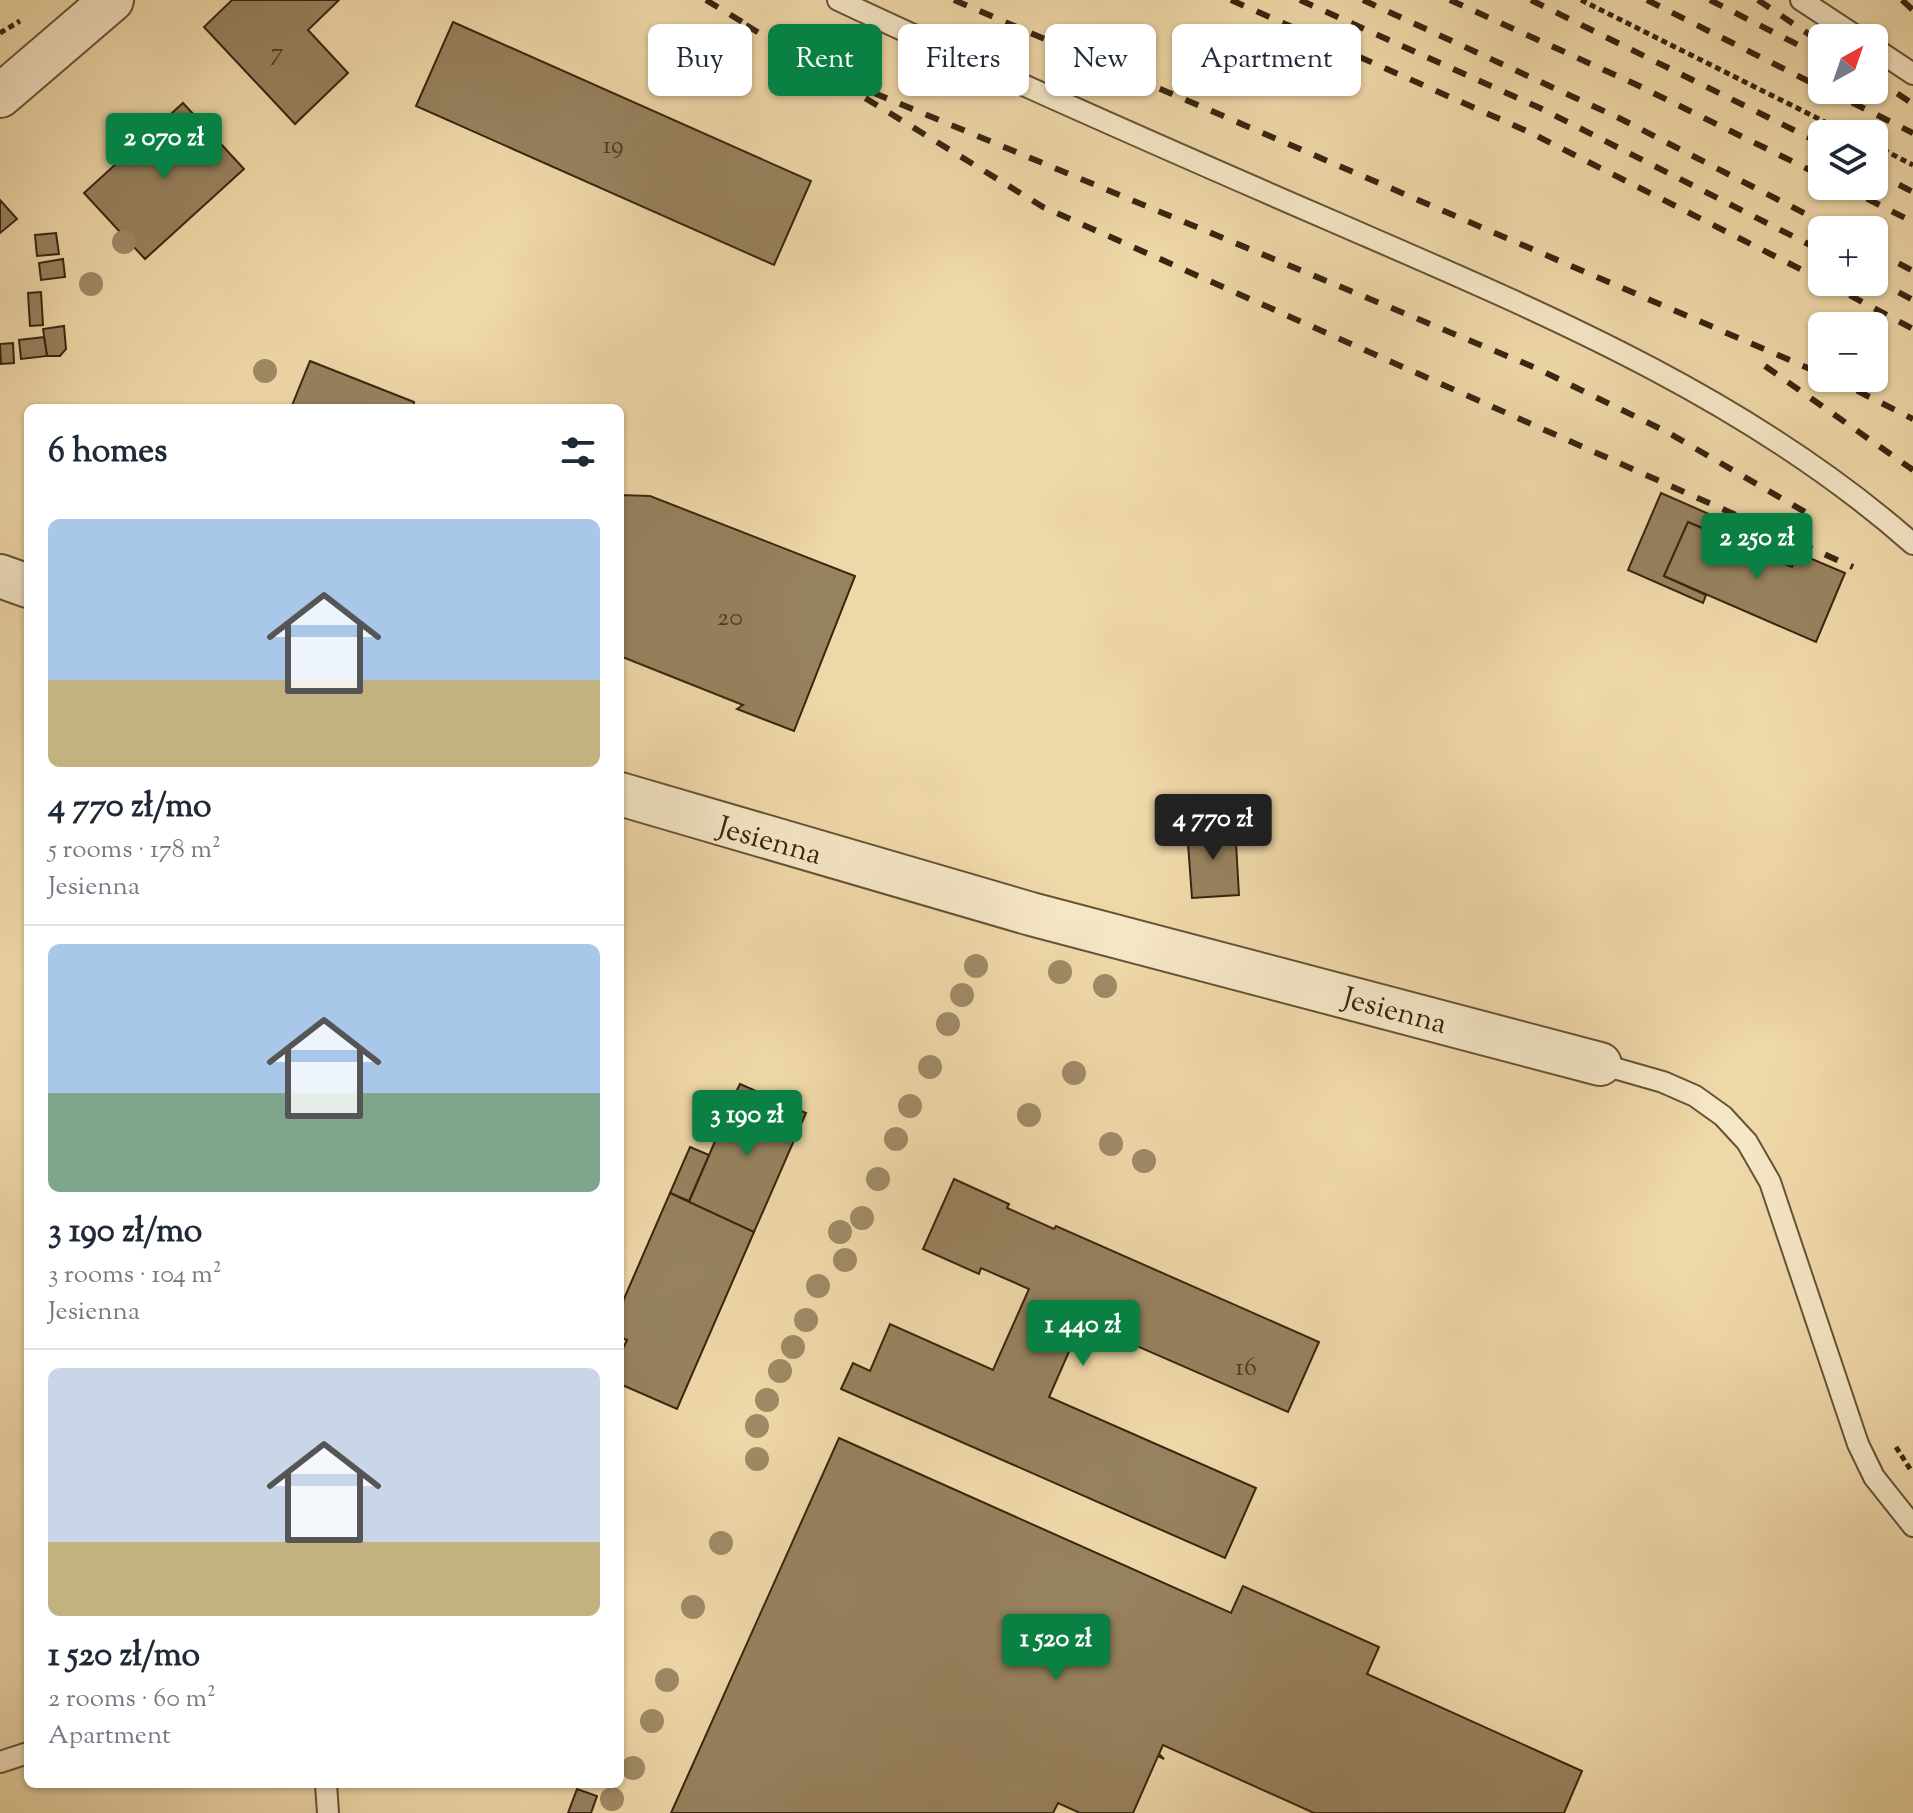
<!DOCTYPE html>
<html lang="en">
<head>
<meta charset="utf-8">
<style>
  body { margin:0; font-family:"Sorts Mill Goudy",serif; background:#f2f2f3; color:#1f2937; height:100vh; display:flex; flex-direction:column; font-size:30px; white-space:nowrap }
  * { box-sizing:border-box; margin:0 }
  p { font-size:26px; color:#747a83 }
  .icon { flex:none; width:44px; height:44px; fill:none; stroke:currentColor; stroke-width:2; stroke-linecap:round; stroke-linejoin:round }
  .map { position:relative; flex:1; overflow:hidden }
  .panel { position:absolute; left:24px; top:404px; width:600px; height:1384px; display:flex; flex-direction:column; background:#fff; border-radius:12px; box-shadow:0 2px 6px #0004 }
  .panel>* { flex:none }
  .banner { position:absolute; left:648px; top:24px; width:760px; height:72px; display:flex; gap:16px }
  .needle { width:52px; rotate:40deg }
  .tools { position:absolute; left:1808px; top:24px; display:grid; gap:16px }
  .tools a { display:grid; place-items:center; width:80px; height:80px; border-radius:12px; background:#fff; box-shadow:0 2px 6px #0004; font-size:40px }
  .price { position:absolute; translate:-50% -68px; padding:0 18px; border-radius:8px; background:#0b8043; color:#fff; font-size:26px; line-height:52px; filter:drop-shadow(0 2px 4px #0008) }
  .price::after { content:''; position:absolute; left:50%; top:48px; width:24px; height:18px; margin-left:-12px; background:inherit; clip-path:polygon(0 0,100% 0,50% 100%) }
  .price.current { background:#222; color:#fff }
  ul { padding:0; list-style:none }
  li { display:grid; align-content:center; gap:16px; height:424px; padding:0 24px }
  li+li { border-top:2px solid #e0e1e3 }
  li span { display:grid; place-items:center; height:248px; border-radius:12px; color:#555 }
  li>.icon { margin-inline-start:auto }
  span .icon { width:144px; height:144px; fill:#fffc; stroke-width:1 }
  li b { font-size:34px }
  h2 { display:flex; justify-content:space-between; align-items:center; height:96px; padding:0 24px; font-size:34px }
  .pill { padding:0 28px; border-radius:12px; background:#fff; box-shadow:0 2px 6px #0004; font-size:28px; line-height:72px }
  .pill.current { background:#0b8043; color:#fff }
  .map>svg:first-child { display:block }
</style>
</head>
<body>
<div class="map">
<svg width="1913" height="1813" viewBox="0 0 1913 1813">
  <rect width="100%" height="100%" fill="#efd8a8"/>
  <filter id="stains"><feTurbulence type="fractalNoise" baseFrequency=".0025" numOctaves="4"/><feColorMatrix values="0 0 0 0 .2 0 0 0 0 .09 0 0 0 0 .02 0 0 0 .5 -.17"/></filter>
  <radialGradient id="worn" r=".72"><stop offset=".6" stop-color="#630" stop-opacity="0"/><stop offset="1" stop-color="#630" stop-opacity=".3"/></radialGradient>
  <g fill="#97825f" stroke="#382510" stroke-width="2">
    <path d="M232 0H339L308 30 348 73 295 124 204 27Z"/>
    <path d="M453 22 811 181 774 265 416 106Z"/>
    <path d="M183 103 244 169 145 259 84 193Z"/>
    <path d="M0 200 17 219 0 233Z"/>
    <path d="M56 233 59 254 37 256 35 235Z"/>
    <path d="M63 259 65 277 41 280 39 263Z"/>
    <path d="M41 292 43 325 30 326 28 293Z"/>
    <path d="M64 326 66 349 60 356H47L43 329Z"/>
    <path d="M44 337 47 356 21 359 19 340Z"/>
    <path d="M13 343 14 363 1 364 0 344Z"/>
    <path d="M310 361 414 402V408H291Z"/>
    <path d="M1661 493 1734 525 1729 539 1688 522 1664 576 1706 595 1703 603 1628 570Z"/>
    <path d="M620 495 650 496 855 576 794 731 737 709 743 705 620 656Z"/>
    <path d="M1688 522 1792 567 1798 553 1845 573 1816 642 1664 576Z"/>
    <path d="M1235 826 1239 895 1192 898 1187 830Z"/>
    <path d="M740 1084 806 1113 754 1232 688 1204 716 1139 713 1138Z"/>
    <path d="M690 1147 709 1155 689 1201 670 1193Z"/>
    <path d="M954 1179 1009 1204 1007 1208 1054 1229 1056 1226 1319 1342 1288 1412 1082 1322 1049 1397 1256 1488 1225 1558 841 1389 853 1363 870 1371 890 1324 993 1370 1029 1289 981 1268 979 1274 923 1249Z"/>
    <path d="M670 1193 754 1232 677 1409 620 1384V1355L627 1340 620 1337V1308Z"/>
    <path d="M839 1438 1231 1613 1243 1586 1379 1647 1367 1674 1582 1771 1564 1813H1314L1163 1745 1159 1754 1164 1759 1158 1756 1133 1813H1080L1058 1803 1053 1813H671Z"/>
    <path d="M577 1789 597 1796 591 1813H568Z"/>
  </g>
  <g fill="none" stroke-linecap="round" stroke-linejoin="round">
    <defs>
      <g id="lane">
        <path d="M838 0C1002 77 1166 149 1332 221 1534 309 1746 396 1913 544"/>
        <path d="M1801 0 1859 38"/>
        <path d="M1874 48 1913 74"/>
        <path d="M1600 1064 1663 1082 1695 1096 1723 1116 1747 1142 1770 1182 1858 1444 1874 1477 1913 1526"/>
        <path d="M0 1762 28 1753"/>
        <path d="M326 1784 328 1813"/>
      </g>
      <g id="street">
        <path d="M0 96 112 0"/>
        <path d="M0 576 28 586"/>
        <path d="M620 794 1031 914 1600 1064"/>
      </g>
    </defs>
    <use href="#lane" stroke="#665236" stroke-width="24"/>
    <use href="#street" stroke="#665236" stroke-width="46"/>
    <g stroke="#382510" stroke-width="5" stroke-dasharray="6 4" stroke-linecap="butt">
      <path d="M1581 0 1849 134"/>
      <path d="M0 33 20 21"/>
      <path d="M1874 145 1913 165"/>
      <path d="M1896 1447 1912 1472"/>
    </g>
    <use href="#lane" stroke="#f5e6c6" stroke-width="20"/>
    <use href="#street" stroke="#f5e6c6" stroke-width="42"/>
    <g stroke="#382510" stroke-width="6" stroke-dasharray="14 14" stroke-linecap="butt">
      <path d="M706 0 754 29"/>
      <path d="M954 0 1822 374"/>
      <path d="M1231 0 1529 132 1822 280"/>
      <path d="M1300 0 1540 108 1822 251"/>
      <path d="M1363 0 1619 118 1837 230"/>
      <path d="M1450 0 1635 84 1822 176"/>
      <path d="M1531 0 1822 144"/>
      <path d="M1647 0 1822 88"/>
      <path d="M1710 0 1822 57"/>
      <path d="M1758 0 1822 43"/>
      <path d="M1902 0 1913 10"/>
      <path d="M746 25 1043 207 1853 567"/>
      <path d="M1874 78 1913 104"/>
      <path d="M1827 90 1913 133"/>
      <path d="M874 93 1536 368 1667 432 1805 512"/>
      <path d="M1874 172 1913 192"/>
      <path d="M1842 186 1913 222"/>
      <path d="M1874 250 1913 271"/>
      <path d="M1874 279 1913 300"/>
      <path d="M1825 282 1913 329"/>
      <path d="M1765 366 1913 470"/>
      <path d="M1832 378 1913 419"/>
    </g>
  </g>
  <g fill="#9f8a66">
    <circle cx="124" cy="242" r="12"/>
    <circle cx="91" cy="284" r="12"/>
    <circle cx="265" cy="371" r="12"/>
    <circle cx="976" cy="966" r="12"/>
    <circle cx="1060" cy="972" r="12"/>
    <circle cx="1105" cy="986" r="12"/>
    <circle cx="962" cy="995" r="12"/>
    <circle cx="948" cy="1024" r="12"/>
    <circle cx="930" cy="1067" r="12"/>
    <circle cx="1074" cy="1073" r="12"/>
    <circle cx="910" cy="1106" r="12"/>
    <circle cx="1029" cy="1115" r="12"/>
    <circle cx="896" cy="1139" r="12"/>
    <circle cx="1111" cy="1144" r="12"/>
    <circle cx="1144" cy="1161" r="12"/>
    <circle cx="878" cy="1179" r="12"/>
    <circle cx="862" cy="1218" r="12"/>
    <circle cx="840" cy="1232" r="12"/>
    <circle cx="845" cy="1260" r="12"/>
    <circle cx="818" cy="1286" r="12"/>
    <circle cx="806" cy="1320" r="12"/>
    <circle cx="793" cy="1347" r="12"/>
    <circle cx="780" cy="1371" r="12"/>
    <circle cx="767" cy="1400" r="12"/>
    <circle cx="757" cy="1426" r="12"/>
    <circle cx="757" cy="1459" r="12"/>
    <circle cx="721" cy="1543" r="12"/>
    <circle cx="693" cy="1607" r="12"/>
    <circle cx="667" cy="1680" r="12"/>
    <circle cx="652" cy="1721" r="12"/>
    <circle cx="633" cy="1768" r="12"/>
    <circle cx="612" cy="1799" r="12"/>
  </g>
  <g text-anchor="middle" stroke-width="6" stroke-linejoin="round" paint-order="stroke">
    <g font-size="26" fill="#503c24">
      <text x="277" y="60">7</text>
      <text x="613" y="153">19</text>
      <text x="730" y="625">20</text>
      <text x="1246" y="1375">16</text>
    </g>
    <g font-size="30" fill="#382510" stroke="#f5e6c6">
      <text transform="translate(770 840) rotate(16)" y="10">Jesienna</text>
      <text transform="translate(1395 1010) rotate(15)" y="10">Jesienna</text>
    </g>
  </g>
  <rect width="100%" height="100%" filter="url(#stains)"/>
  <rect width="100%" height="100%" fill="url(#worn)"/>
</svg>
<div class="tools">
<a><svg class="needle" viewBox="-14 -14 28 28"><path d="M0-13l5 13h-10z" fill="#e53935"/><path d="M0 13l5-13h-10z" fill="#747a83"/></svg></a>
<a><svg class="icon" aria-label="layers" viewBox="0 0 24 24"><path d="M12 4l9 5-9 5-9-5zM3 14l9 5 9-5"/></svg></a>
<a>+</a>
<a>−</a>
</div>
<b class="price" style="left:164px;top:181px">2 070 zł</b>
<b class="price" style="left:1757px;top:581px">2 250 zł</b>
<b class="price current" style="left:1213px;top:862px">4 770 zł</b>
<b class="price" style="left:747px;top:1158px">3 190 zł</b>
<b class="price" style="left:1083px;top:1368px">1 440 zł</b>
<b class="price" style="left:1056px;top:1682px">1 520 zł</b>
<div class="banner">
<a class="pill">Buy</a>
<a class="pill current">Rent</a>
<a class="pill">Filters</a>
<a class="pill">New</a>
<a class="pill">Apartment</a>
</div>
<section class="panel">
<h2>6 homes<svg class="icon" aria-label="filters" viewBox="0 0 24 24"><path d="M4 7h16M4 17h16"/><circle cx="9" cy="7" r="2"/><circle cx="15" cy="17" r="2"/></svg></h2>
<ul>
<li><span style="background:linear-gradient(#a9c7e8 65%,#c2b280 0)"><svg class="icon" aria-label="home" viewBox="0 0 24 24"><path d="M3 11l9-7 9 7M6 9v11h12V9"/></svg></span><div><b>4 770 zł/mo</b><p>5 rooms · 178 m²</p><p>Jesienna</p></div></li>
<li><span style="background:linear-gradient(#a9c7e8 60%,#7fa58c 0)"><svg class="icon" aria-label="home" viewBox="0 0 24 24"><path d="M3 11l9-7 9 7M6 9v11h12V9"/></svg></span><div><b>3 190 zł/mo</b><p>3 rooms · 104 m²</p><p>Jesienna</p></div></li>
<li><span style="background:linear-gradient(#c9d6e8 70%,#c2b280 0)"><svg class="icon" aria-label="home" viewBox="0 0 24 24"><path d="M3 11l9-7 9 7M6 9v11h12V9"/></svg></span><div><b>1 520 zł/mo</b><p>2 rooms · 60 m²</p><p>Apartment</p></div></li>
</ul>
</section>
</div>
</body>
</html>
